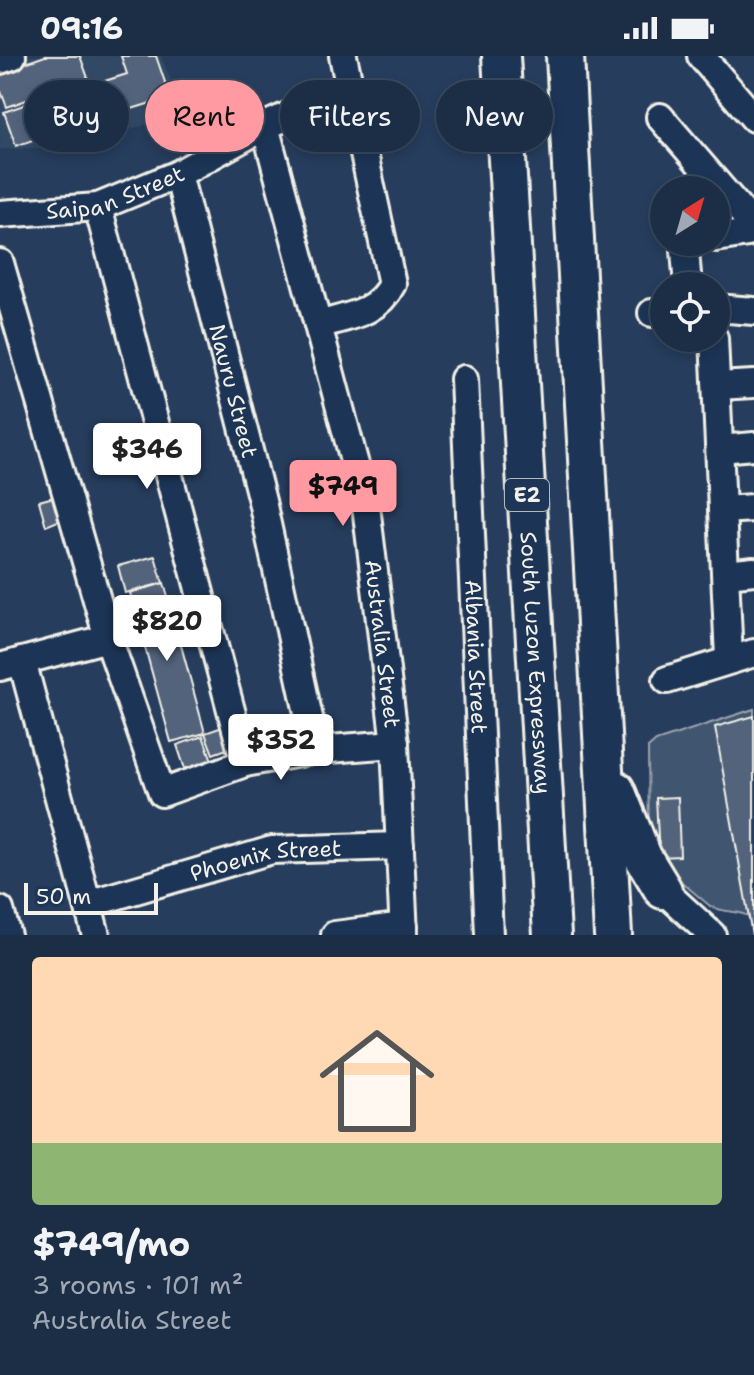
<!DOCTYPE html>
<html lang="en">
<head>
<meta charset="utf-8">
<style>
  body { margin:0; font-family:"Shantell Sans",sans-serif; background:#293a51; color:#f1f3f6; height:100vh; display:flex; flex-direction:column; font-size:30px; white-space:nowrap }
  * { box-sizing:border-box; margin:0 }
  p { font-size:26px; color:#a0a8b3 }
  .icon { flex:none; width:44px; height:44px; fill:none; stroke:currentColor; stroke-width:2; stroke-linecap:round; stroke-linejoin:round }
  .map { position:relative; height:879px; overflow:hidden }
  .panel { display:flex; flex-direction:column; background:#1c2e46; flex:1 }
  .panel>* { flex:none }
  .hud { position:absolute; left:24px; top:24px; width:706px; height:72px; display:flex; gap:16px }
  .needle { width:52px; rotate:37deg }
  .tools { position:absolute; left:650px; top:120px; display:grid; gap:16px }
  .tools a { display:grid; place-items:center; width:80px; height:80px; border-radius:50%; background:#1c2e46; box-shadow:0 4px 12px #0003,0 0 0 2px #3a4a5f; font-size:40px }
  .scale { position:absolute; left:24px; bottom:20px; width:134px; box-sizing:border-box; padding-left:8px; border:4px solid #f4f1e8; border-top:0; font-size:22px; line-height:28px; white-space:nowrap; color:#f4f1e8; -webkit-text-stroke:6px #1d3557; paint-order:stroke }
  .price { position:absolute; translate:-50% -68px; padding:0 18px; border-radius:8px; background:#fff; color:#222; font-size:26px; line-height:52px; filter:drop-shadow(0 2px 4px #0008) }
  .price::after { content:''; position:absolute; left:50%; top:48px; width:24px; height:18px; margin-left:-12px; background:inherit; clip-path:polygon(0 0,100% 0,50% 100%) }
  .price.current { background:#ff9aa2; color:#111 }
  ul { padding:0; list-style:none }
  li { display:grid; align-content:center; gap:16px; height:424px; padding:0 32px }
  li+li { border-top:2px solid #3a4a5f }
  li span { display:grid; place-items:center; height:248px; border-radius:8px; color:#555 }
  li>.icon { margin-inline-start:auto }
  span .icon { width:144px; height:144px; fill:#fffc; stroke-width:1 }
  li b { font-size:34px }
  .tag { padding:0 28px; border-radius:36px; background:#1c2e46; box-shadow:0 4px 12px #0003,0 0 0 2px #3a4a5f; font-size:28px; line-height:72px }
  .tag.current { background:#ff9aa2; color:#111 }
  .status { display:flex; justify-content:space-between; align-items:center; height:56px; padding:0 40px; background:#1c2e46; direction:ltr }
  .status svg { height:22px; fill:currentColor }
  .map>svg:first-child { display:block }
</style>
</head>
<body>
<div class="status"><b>09:16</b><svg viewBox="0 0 49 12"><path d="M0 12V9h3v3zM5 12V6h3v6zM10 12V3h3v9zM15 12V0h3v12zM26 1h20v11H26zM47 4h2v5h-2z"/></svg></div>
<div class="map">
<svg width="754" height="879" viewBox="0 0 754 879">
  <rect width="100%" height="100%" fill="#263d5d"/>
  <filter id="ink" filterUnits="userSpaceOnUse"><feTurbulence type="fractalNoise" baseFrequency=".0125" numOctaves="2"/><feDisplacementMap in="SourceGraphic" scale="16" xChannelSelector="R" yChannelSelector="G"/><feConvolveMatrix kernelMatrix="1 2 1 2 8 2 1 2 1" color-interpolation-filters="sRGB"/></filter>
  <g filter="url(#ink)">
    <path fill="#334966" d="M0 0H161L185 58 65 91 0 93Z"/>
    <path fill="#40546f" stroke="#9aa2ac" stroke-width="2" d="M754 653V863C739 853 725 858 710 850L659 807 649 794 648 692 656 685Z"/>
    <g fill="#52647b" stroke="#f4f1e8" stroke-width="2">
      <path d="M45 0H80L88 22 7 51 0 33V16Z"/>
      <path d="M121 0H156L170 41 103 62 92 29 127 18Z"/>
      <path d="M87 26 99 60 16 90 4 56Z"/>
      <path d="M61 439 68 461 46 470 39 445Z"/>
      <path d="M155 500 163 527 125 537 118 510Z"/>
      <path d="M164 527 205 677 171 686 130 537Z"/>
      <path d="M754 660V879H752L715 671Z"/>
      <path d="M231 668 238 689 213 698 205 677Z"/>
      <path d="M203 680 214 710 187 719 177 689Z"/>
      <path d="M678 741 680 800 659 801 656 742Z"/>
    </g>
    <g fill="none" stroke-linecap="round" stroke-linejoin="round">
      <defs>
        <g id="minor">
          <path d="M701 0 754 62"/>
          <path d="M0 4 12 0"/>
          <path d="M660 61 754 170 748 177 716 182"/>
          <path id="s1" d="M265 70 366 450 395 688 404 879"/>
          <path id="s2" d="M178 118 262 445 316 694"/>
          <path d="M98 151 245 707"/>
          <path id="s3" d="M0 158 98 151 178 118 265 70 308 51"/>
          <path d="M0 207 108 582 162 737 245 707 316 694 395 688"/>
          <path d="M688 230 685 195 694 186"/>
          <path d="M716 252 754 255"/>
          <path d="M652 257 664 256"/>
          <path d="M318 269C348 260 377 258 392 228L343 0"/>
          <path d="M714 282 729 602"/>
          <path id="s4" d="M464 323 489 879"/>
          <path d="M717 330 754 328"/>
          <path d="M720 393 754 390"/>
          <path d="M722 454 754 452"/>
          <path d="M726 518 754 515"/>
          <path d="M22 605 96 879"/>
          <path d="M0 611 108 582"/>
          <path d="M667 624 754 597"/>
          <path d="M663 834 712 879"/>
          <path id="s5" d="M88 848 272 794 400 790"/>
          <path d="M0 854 7 879"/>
          <path d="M335 879 404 870"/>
        </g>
        <g id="highway">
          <path id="s6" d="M501 0 552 879"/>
          <path d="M565 0 613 879"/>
          <path d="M616 734 643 801 663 834"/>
        </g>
      </defs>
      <use href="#minor" stroke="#f4f1e8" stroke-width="32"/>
      <use href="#highway" stroke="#f4f1e8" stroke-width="42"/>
      <use href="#minor" stroke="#1d3557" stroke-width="26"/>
      <use href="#highway" stroke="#1d3557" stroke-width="36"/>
    </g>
  </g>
  <g text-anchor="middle" stroke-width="7" stroke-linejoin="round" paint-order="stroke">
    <rect fill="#1d3557" stroke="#b4b9bc" stroke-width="2" x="505" y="423" width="44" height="32" rx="6"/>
    <g font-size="20" font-weight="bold" fill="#f4f1e8">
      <text x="527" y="446">E2</text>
    </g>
    <g font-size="22" fill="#f4f1e8" stroke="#1d3557">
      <text dy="8" stroke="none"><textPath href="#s3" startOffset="118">Saipan Street</textPath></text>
      <text dy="8" stroke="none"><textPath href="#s2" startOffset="224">Nauru Street</textPath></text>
      <text dy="8" stroke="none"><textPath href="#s1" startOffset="532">Australia Street</textPath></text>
      <text dy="8" stroke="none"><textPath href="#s4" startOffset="278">Albania Street</textPath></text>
      <text dy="8" stroke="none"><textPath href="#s6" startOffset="608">South Luzon Expressway</textPath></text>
      <text dy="8" stroke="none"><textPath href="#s5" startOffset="184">Phoenix Street</textPath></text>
    </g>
  </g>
</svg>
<div class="tools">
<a><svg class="needle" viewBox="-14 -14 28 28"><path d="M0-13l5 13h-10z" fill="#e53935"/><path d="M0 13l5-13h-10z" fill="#a0a8b3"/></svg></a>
<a><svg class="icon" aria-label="locate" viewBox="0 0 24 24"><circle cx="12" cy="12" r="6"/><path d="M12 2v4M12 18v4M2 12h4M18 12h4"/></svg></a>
</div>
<div class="scale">50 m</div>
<b class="price" style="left:147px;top:435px">$346</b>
<b class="price current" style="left:343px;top:472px">$749</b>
<b class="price" style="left:167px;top:607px">$820</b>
<b class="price" style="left:281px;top:726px">$352</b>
<div class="hud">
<a class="tag">Buy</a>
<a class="tag current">Rent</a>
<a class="tag">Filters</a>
<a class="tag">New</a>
</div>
</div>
<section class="panel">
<ul>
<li><span style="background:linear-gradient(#ffd9b3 75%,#8fb573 0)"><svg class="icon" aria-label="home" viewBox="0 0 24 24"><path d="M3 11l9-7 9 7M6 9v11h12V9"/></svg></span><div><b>$749/mo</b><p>3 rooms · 101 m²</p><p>Australia Street</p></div></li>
</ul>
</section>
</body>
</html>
